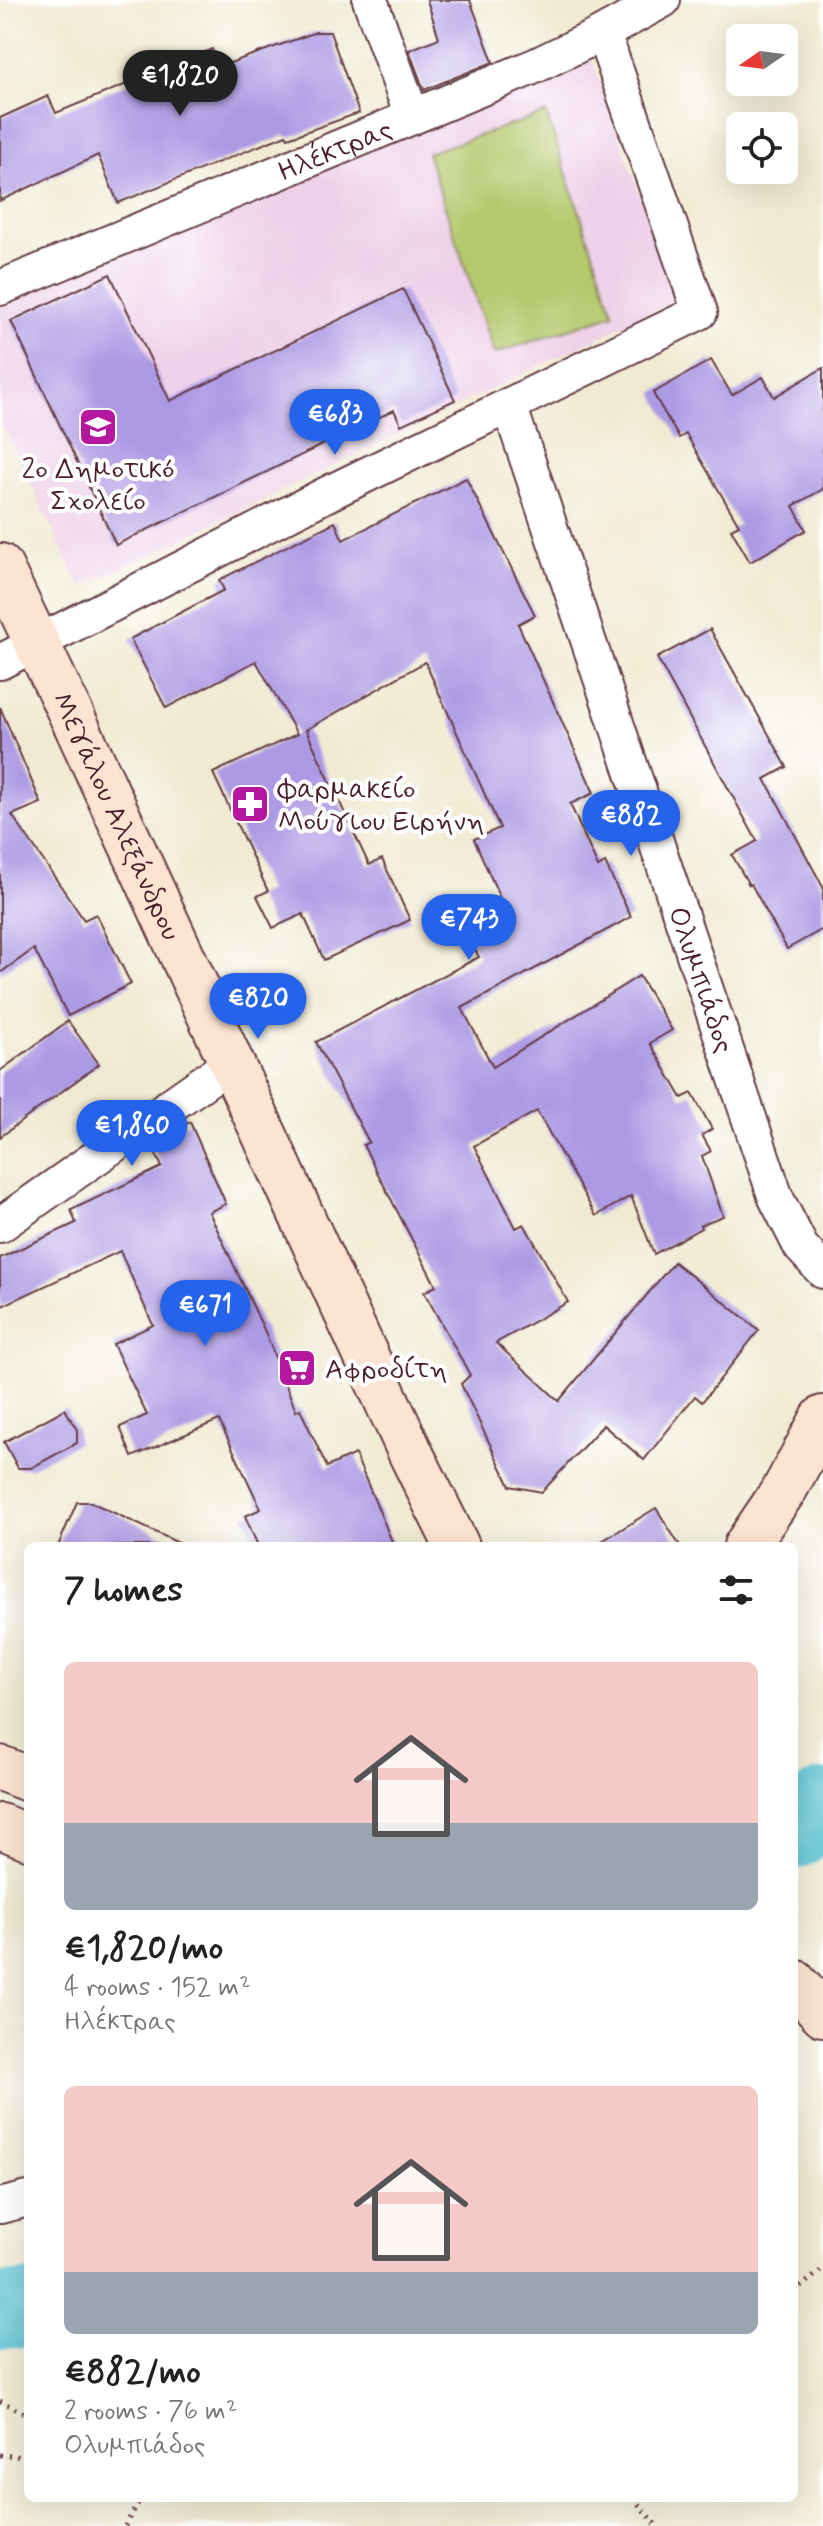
<!DOCTYPE html>
<html lang="en">
<head>
<meta charset="utf-8">
<style>
  body { margin:0; font-family:Mynerve,sans-serif; background:#f2f2f2; color:#222; height:100vh; display:flex; flex-direction:column; font-size:30px; white-space:nowrap }
  * { box-sizing:border-box; margin:0 }
  p { font-size:26px; color:#767676 }
  .icon { flex:none; width:44px; height:44px; fill:none; stroke:currentColor; stroke-width:2; stroke-linecap:round; stroke-linejoin:round }
  .map { position:relative; flex:1; overflow:hidden }
  .details { position:absolute; left:24px; top:1542px; width:774px; height:960px; display:flex; flex-direction:column; background:#fff; border-radius:12px; box-shadow:0 8px 32px #0002 }
  .details>* { flex:none }
  .needle { width:52px; rotate:256deg }
  .buttons { position:absolute; left:726px; top:24px; display:grid; gap:16px }
  .buttons a { display:grid; place-items:center; width:72px; height:72px; border-radius:12px; background:#fff; box-shadow:0 8px 32px #0002; font-size:40px }
  .price { position:absolute; translate:-50% -68px; padding:0 18px; border-radius:28px; background:#2563eb; color:#fff; font-size:26px; line-height:52px; filter:drop-shadow(0 2px 4px #0008) }
  .price::after { content:''; position:absolute; left:50%; top:48px; width:24px; height:18px; margin-left:-12px; background:inherit; clip-path:polygon(0 0,100% 0,50% 100%) }
  .price.active { background:#222; color:#fff }
  ul { padding:0; list-style:none }
  li { display:grid; align-content:center; gap:16px; height:424px; padding:0 40px }
  li span { display:grid; place-items:center; height:248px; border-radius:12px; color:#555 }
  li>.icon { margin-inline-start:auto }
  span .icon { width:144px; height:144px; fill:#fffc; stroke-width:1 }
  li b { font-size:34px }
  h2 { display:flex; justify-content:space-between; align-items:center; height:96px; padding:0 40px; font-size:34px }
  .map>svg:first-child { display:block }
</style>
</head>
<body>
<div class="map">
<svg width="823" height="2526" viewBox="0 0 823 2526">
  <rect width="100%" height="100%" fill="#fff"/>
  <filter id="ink" filterUnits="userSpaceOnUse"><feTurbulence type="fractalNoise" baseFrequency=".0125" numOctaves="2"/><feDisplacementMap in="SourceGraphic" scale="16" xChannelSelector="R" yChannelSelector="G"/><feConvolveMatrix kernelMatrix="1 2 1 2 8 2 1 2 1" color-interpolation-filters="sRGB"/></filter>
  <filter id="wash" filterUnits="userSpaceOnUse"><feTurbulence type="fractalNoise" baseFrequency=".006" numOctaves="4" result="noise"/><feDisplacementMap in="SourceGraphic" scale="32" xChannelSelector="R" yChannelSelector="G"/><feGaussianBlur stdDeviation="1.8" result="paint"/><feColorMatrix in="noise" values="0 0 0 0 0 0 0 0 0 0 0 0 0 0 0 0 0 1.4 0 .05"/><feComposite in="paint" operator="in"/></filter>
  <g filter="url(#wash)">
    <rect width="100%" height="100%" fill="#f1ead2"/>
    <path fill="#eed0e8" d="M590 55 677 299 81 588 0 420V303Z"/>
    <path fill="#b4c86c" stroke="#7f744c" stroke-width="2" d="M546 113 614 314 494 354 427 153Z"/>
    <g fill="none" stroke-linecap="round" stroke-linejoin="round">
      <g stroke="#56c1d1" stroke-width="76">
        <path d="M794 1831 823 1808"/>
        <path d="M0 2311 28 2309"/>
      </g>
    </g>
    <g id="blocks">
      <g fill="#ad9ae4">
        <path d="M427 0H470L493 62 424 90 409 50 439 38Z"/>
        <path d="M316 32H330L359 113 288 138 286 135 118 203 98 155 0 201V118L48 96 56 113 212 49 219 67Z"/>
        <path d="M110 274 170 401 403 289 455 400 401 425 394 410 116 545 11 321Z"/>
        <path d="M711 360 732 395 763 377 774 397 823 368V489L793 506 806 530 750 562 731 529 739 525 686 434 679 438 653 393Z"/>
        <path d="M466 478 535 615 518 624 594 793 570 804 598 867 605 863 631 917 462 1008 493 1067 639 976 672 1030 650 1043 682 1098 692 1093 712 1129 702 1135 711 1151 702 1156 723 1216 700 1225 701 1228 654 1254 631 1196 596 1216 537 1111 474 1146 516 1228 524 1224 568 1302 496 1343 559 1401 674 1262 759 1330 702 1402 695 1396 644 1460 603 1425 542 1492 510 1486 461 1384 470 1375 424 1292 436 1286 363 1145 369 1142 316 1042 479 957 463 927 503 905 474 839 500 828 425 662 306 730 369 865 382 859 410 920 324 960 303 914 273 928 257 896 268 891 213 773 297 734 256 661 166 708 130 639 224 590 219 580 335 522 343 540Z"/>
        <path d="M710 629 787 767 765 779 823 887V929L787 949 751 884 749 885 732 855 757 841 657 658Z"/>
        <path d="M0 707 41 803 12 815 84 920 96 914 131 984 68 1016 34 949 0 973Z"/>
        <path d="M68 1021 99 1064 0 1137V1071Z"/>
        <path d="M190 1122 226 1204 209 1212 266 1334 296 1411 300 1409 327 1467 355 1454 394 1546H258L245 1516 261 1509 219 1420 132 1457 120 1427 147 1415 113 1344 153 1325 120 1251 0 1307V1258L76 1223 71 1210 162 1167 151 1143 170 1130Z"/>
        <path d="M65 1409 77 1430V1443L31 1468H18L4 1442Z"/>
        <path d="M77 1502H91L185 1546H58Z"/>
        <path d="M656 1508 680 1546H594Z"/>
      </g>
    </g>
  </g>
  <g filter="url(#ink)">
    <use href="#blocks" fill-opacity="0" stroke="#633d44" stroke-width="2"/>
    <g fill="none" stroke-linecap="round" stroke-linejoin="round">
      <defs>
        <g id="street">
          <path d="M370 0 412 116"/>
          <path id="s1" d="M0 288 535 66 603 33 663 0"/>
          <path id="s2" d="M509 405 776 1198 801 1247 823 1271"/>
          <path d="M0 662 329 493 700 312 603 33"/>
          <path d="M0 1225 231 1063"/>
          <path d="M0 2206 28 2199"/>
        </g>
        <g id="secondary">
          <path id="s3" d="M0 566 78 729 413 1458 457 1546"/>
          <path d="M746 1546 786 1487 823 1418"/>
          <path d="M0 1768 28 1779"/>
          <path d="M0 1826 28 1837"/>
          <path d="M794 1982 823 2014"/>
        </g>
      </defs>
      <use href="#street" stroke="#633d44" stroke-width="38"/>
      <use href="#secondary" stroke="#633d44" stroke-width="48"/>
      <g stroke="#633d44" stroke-width="5" stroke-dasharray="2 6" stroke-linecap="butt">
        <path d="M794 2292 823 2269"/>
        <path d="M0 2401 28 2415"/>
        <path d="M0 2455 28 2457"/>
        <path d="M633 2498 657 2526"/>
        <path d="M125 2526 141 2498"/>
      </g>
      <use href="#street" stroke="#fff" stroke-width="34"/>
      <use href="#secondary" stroke="#fde3d1" stroke-width="44"/>
    </g>
  </g>
  <defs>
    <symbol id="school-square" viewBox="-11 -11 22 22"><rect x="-9" y="-9" width="18" height="18" rx="4" fill="#b5179e" stroke="#fff"/><path d="M0-5L7-2L0 1L-7-2ZM-4 1L0 2.5L4 1V4Q0 6-4 4Z" fill="#fff"/></symbol>
    <symbol id="pharmacy-square" viewBox="-11 -11 22 22"><rect x="-9" y="-9" width="18" height="18" rx="4" fill="#b5179e" stroke="#fff"/><path d="M-2-6h4v4h4v4h-4v4h-4v-4h-4v-4h4Z" fill="#fff"/></symbol>
    <symbol id="supermarket-square" viewBox="-11 -11 22 22"><rect x="-9" y="-9" width="18" height="18" rx="4" fill="#b5179e" stroke="#fff"/><path d="M-6-5.5h2.5l.6 2H6L4.5 2H-2.5L-4.4-4H-6ZM-1.5 3.2a1.3 1.3 0 1 0 .1 0ZM3 3.2a1.3 1.3 0 1 0 .1 0Z" fill="#fff"/></symbol>
  </defs>
  <g fill-rule="evenodd">
    <use href="#school-square" x="76" y="405" width="44" height="44"/>
    <use href="#pharmacy-square" x="228" y="782" width="44" height="44"/>
    <use href="#supermarket-square" x="275" y="1346" width="44" height="44"/>
  </g>
  <g text-anchor="middle" stroke-width="8" stroke-linejoin="round" paint-order="stroke">
    <g font-size="28" fill="#4a1f2b" stroke="#fff">
      <text dy="10" stroke="none"><textPath href="#s1" startOffset="362">Ηλέκτρας</textPath></text>
      <text dy="10" stroke="none"><textPath href="#s3" startOffset="276">Μεγάλου Αλεξάνδρου</textPath></text>
      <text dy="10" stroke="none"><textPath href="#s2" startOffset="606">Ολυμπιάδος</textPath></text>
    </g>
    <g font-size="28" fill="#4a1f2b" stroke="#fff" text-anchor="start">
      <text x="98" y="478" text-anchor="middle">2ο Δημοτικό<tspan x="98" dy="32">Σχολείο</tspan></text>
      <text x="278" y="798">Φαρμακείο<tspan x="278" dy="32">Μούγιου Ειρήνη</tspan></text>
      <text x="325" y="1378">Αφροδίτη</text>
    </g>
  </g>
</svg>
<div class="buttons">
<a><svg class="needle" viewBox="-14 -14 28 28"><path d="M0-13l5 13h-10z" fill="#e53935"/><path d="M0 13l5-13h-10z" fill="#767676"/></svg></a>
<a><svg class="icon" aria-label="locate" viewBox="0 0 24 24"><circle cx="12" cy="12" r="6"/><path d="M12 2v4M12 18v4M2 12h4M18 12h4"/></svg></a>
</div>
<b class="price active" style="left:180px;top:118px">€1,820</b>
<b class="price" style="left:335px;top:457px">€683</b>
<b class="price" style="left:631px;top:858px">€882</b>
<b class="price" style="left:469px;top:962px">€743</b>
<b class="price" style="left:258px;top:1041px">€820</b>
<b class="price" style="left:132px;top:1168px">€1,860</b>
<b class="price" style="left:205px;top:1348px">€671</b>
<section class="details">
<h2>7 homes<svg class="icon" aria-label="filters" viewBox="0 0 24 24"><path d="M4 7h16M4 17h16"/><circle cx="9" cy="7" r="2"/><circle cx="15" cy="17" r="2"/></svg></h2>
<ul>
<li><span style="background:linear-gradient(#f6c9c9 65%,#9aa5b1 0)"><svg class="icon" aria-label="home" viewBox="0 0 24 24"><path d="M3 11l9-7 9 7M6 9v11h12V9"/></svg></span><div><b>€1,820/mo</b><p>4 rooms · 152 m²</p><p>Ηλέκτρας</p></div></li>
<li><span style="background:linear-gradient(#f6c9c9 75%,#9aa5b1 0)"><svg class="icon" aria-label="home" viewBox="0 0 24 24"><path d="M3 11l9-7 9 7M6 9v11h12V9"/></svg></span><div><b>€882/mo</b><p>2 rooms · 76 m²</p><p>Ολυμπιάδος</p></div></li>
</ul>
</section>
</div>
</body>
</html>
